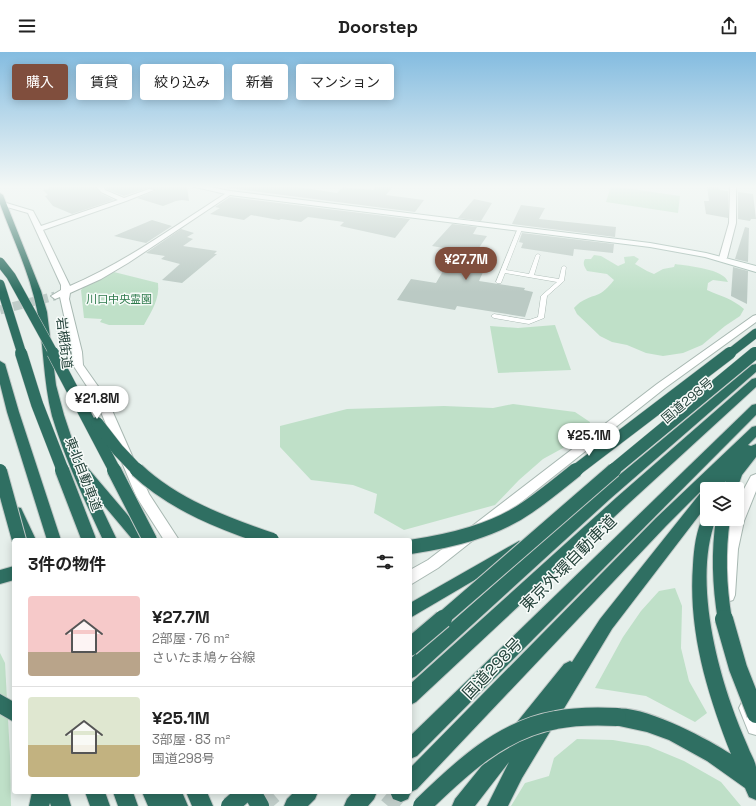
<!DOCTYPE html>
<html lang="ja">
<head>
<meta charset="utf-8">
<style>
  body { margin:0; font-family:"Space Grotesk","Noto Sans JP",sans-serif; background:#f6f6f6; color:#222; height:100vh; display:flex; flex-direction:column; font-size:15px; white-space:nowrap }
  * { box-sizing:border-box; margin:0 }
  p { font-size:13px; color:#767676 }
  .icon { flex:none; width:22px; height:22px; fill:none; stroke:currentColor; stroke-width:2; stroke-linecap:round; stroke-linejoin:round }
  .map { position:relative; flex:1; overflow:hidden }
  .drawer { position:absolute; left:12px; top:486px; width:400px; height:256px; display:flex; flex-direction:column; background:#fff; border-radius:4px; box-shadow:0 2px 10px #0003 }
  .drawer>* { flex:none }
  .hud { position:absolute; left:12px; top:12px; width:400px; height:36px; display:flex; gap:8px }
  .controls { position:absolute; left:700px; top:430px; display:grid; gap:8px }
  .controls a { display:grid; place-items:center; width:44px; height:44px; border-radius:4px; background:#fff; box-shadow:0 2px 10px #0003; font-size:20px }
  .price { position:absolute; translate:-50% -34px; padding:0 9px; border-radius:14px; background:#fff; color:#222; font-size:13px; line-height:26px; filter:drop-shadow(0 1px 2px #0008) }
  .price::after { content:''; position:absolute; left:50%; top:24px; width:12px; height:9px; margin-left:-6px; background:inherit; clip-path:polygon(0 0,100% 0,50% 100%) }
  .price.on { background:#804e3d; color:#fff }
  ul { padding:0; list-style:none }
  li { display:flex; align-items:center; gap:12px; height:100px; padding:0 16px }
  li+li { border-top:1px solid #e0e0e0 }
  li span { display:grid; place-items:center; flex:none; width:112px; height:80px; border-radius:4px; color:#555 }
  li>.icon { margin-inline-start:auto }
  span .icon { width:48px; height:48px; fill:#fffc; stroke-width:1 }
  li b { font-size:17px }
  h2 { display:flex; justify-content:space-between; align-items:center; height:48px; padding:0 16px; font-size:17px }
  .pill { padding:0 14px; border-radius:4px; background:#fff; box-shadow:0 2px 10px #0003; font-size:14px; line-height:36px }
  .pill.on { background:#804e3d; color:#fff }
  header { display:flex; justify-content:space-between; align-items:center; height:52px; padding:0 16px; background:#fff; font-size:18px; font-weight:600 }
  .map>svg:first-child { display:block }
</style>
</head>
<body>
<header><svg class="icon" aria-label="menu" viewBox="0 0 24 24"><path d="M4 6h16M4 12h16M4 18h16"/></svg>Doorstep<svg class="icon" aria-label="share" viewBox="0 0 24 24"><path d="M12 15V3M7 8l5-5 5 5M5 13v7h14v-7"/></svg></header>
<div class="map">
<svg width="756" height="754" viewBox="0 0 756 754">
  <rect width="100%" height="100%" fill="#e6efeb"/>
  <g fill="#bfe0c8">
    <path d="M611 134 680 144 678 161 606 150Z"/>
    <path d="M594 203 601 204 618 214 625 211 624 205 634 204 639 207 635 212 647 219 654 222 663 217 674 215 675 212C689 214 724 217 728 230L713 228 708 231 707 238C723 245 731 246 744 257L740 264 725 274 702 293 683 301 663 304 646 301 627 293 612 290 600 284 577 262 574 256C582 247 589 246 599 242 605 239 610 233 614 228L607 222 587 219C585 215 582 212 585 207H591Z"/>
    <path d="M114 220 158 231C160 247 151 260 144 273H109L100 270 102 267 84 266 81 238 86 233Z"/>
    <path d="M555 273 571 318 498 321 490 274 518 276Z"/>
    <path d="M513 352 575 360 590 370 585 384 543 407 519 428 495 453 404 478 374 461 377 442 353 433 311 428 280 395V374L347 357 444 354 493 356Z"/>
    <path d="M675 536 682 554 681 596 689 629 707 661 695 670 646 644 595 636 623 585 641 559 659 539Z"/>
    <path d="M0 601 5 611 10 704 11 754H0Z"/>
    <path d="M577 687 613 688 648 694 684 709 721 730 741 754H511L525 731 549 724 554 706Z"/>
  </g>
  <g fill="#bbcac4">
    <path d="M47 134H95L100 141 114 148 72 162 53 154 45 144 48 143 43 138 49 137Z"/>
    <path d="M105 134H187L189 149 182 148 176 149 163 154 137 146 155 139 154 137 148 136 124 144 106 137Z"/>
    <path d="M214 134H292L337 141 343 135 373 138 376 134H393L386 143 424 148 415 160Z"/>
    <path d="M707 134H719L720 138 728 139V166L706 162 704 149H709Z"/>
    <path d="M738 140 753 142 756 167H751L750 169 738 167Z"/>
    <path d="M230 145 410 167 395 186 340 174 344 170 308 165 301 170 281 167 279 168 251 163 244 168 210 162 220 156 215 155Z"/>
    <path d="M474 147 492 151 481 169 458 166Z"/>
    <path d="M521 153 545 156 539 167 616 175 615 185 512 172Z"/>
    <path d="M152 168 172 174 146 191 114 184Z"/>
    <path d="M452 172 477 175 473 182 487 184 466 215 484 218 479 229 525 236 524 238 533 240 525 265 457 254 455 258 397 248 411 227 436 231 455 198 432 194Z"/>
    <path d="M745 175 749 176 748 210 735 207Z"/>
    <path d="M181 177 194 181 187 185 193 187 183 194 217 199 214 202H217L182 231 162 228 180 212 161 207 165 204 146 201Z"/>
    <path d="M522 181 614 192 613 201 574 197 573 204 521 196 523 191 519 190Z"/>
    <path d="M733 215 748 219 747 252 731 244Z"/>
  </g>
  <g fill="none" stroke-linecap="round" stroke-linejoin="round">
    <path stroke="#bfccc8" stroke-width="9" stroke-dasharray="9 4.5" stroke-linecap="butt" d="M0 258 55 244"/>
    <g stroke="#bfccc8" stroke-width="18" stroke-dasharray="18 9" stroke-linecap="butt">
      <path d="M260 754 276 740"/>
      <path d="M388 754 400 740"/>
    </g>
    <defs>
      <path id="lane" d="M518 176 522 177 506 218 529 222 536 203 538 202 540 203 534 223 559 227 562 215 564 214 566 215 564 229 547 244 544 266 529 272 494 266 491 264 494 262 529 268 538 265 541 244 557 230 505 221 501 231H497L496 230Z"/>
      <g id="street">
        <path d="M96 134H103L105 138 124 146 149 137 154 138 126 149 43 178 70 234C126 210 176 173 228 140L233 141 128 211 101 227 70 241 69 247 82 300 83 313 107 347 149 442 179 488H164L136 444 96 348 73 313 72 300 60 245 55 247 51 244 61 238V233L28 161 0 153 3 150 33 159 41 174 118 148 101 140Z"/>
        <path d="M730 134H736V171L727 206 723 208 719 206 729 171Z"/>
        <path d="M756 263V270L665 336 438 516 410 533V518L428 508 657 332 753 264Z"/>
        <path d="M756 422V439L744 469 738 497 735 543 733 548 727 550 721 548C714 533 725 483 730 467H737V450L751 424Z"/>
        <path d="M748 647 754 650 756 653V683L749 681 739 656 742 650Z"/>
      </g>
      <path id="secondary" d="M191 134H205L230 139 650 191 706 201 756 214V220L705 205 650 195 230 143Z"/>
      <g id="highway">
        <path d="M0 141 3 143 41 239 47 260 56 333 64 363 79 408 82 413 87 415 149 488H133L96 444 117 488H103C84 447 65 407 52 364 43 329 44 293 37 258 30 222 13 187 0 152Z"/>
        <path d="M0 309 5 312 19 360 61 488H47L7 360 0 332Z"/>
        <path d="M756 312V320L610 447 416 624 410 627V607L600 439 752 313Z"/>
        <path d="M756 326V335L627 453 416 650 410 653V632L617 445 752 327Z"/>
        <path d="M756 352V363L417 704 410 707V684L752 353Z"/>
        <path d="M756 374V385L748 393 751 394 756 392V405L742 423 737 437H723L726 429 720 437H707V453L612 577 522 726 508 754H487L509 710 475 754H452L455 747 564 612 570 609 572 610 600 567 702 439 706 438 709 431 666 474 417 737 411 740 408 747 401 750 393 747 390 740H410V716L656 466 752 375Z"/>
        <path d="M16 455 21 456 36 488H22L9 460 11 456Z"/>
        <path d="M707 462V467H716C695 521 713 600 731 652 736 667 742 681 748 695 750 701 755 708 756 715 756 725 756 738 756 748L749 745 745 736 707 709 669 688 647 680 610 672 608 665 610 658C636 648 708 687 731 702 707 641 688 579 693 513 694 496 696 478 704 463Z"/>
        <path d="M519 489 524 491 526 495 524 499 410 566V551Z"/>
        <path d="M14 514V528L0 532V518Z"/>
        <path d="M0 642 14 650V670L0 662Z"/>
        <path d="M32 740H67L71 754H51L50 751 49 754H29Z"/>
        <path d="M85 740H105L110 754H90Z"/>
        <path d="M113 740H133L138 754H118Z"/>
        <path d="M142 740H182L188 754H148Z"/>
        <path d="M186 740H207L213 754H192Z"/>
        <path d="M294 740H318L315 747 308 754H284L287 747Z"/>
        <path d="M353 740H377L374 747 368 754H344L347 747Z"/>
      </g>
    </defs>
    <use href="#lane" stroke="#a8b8b2" stroke-width="1"/>
    <use href="#street" stroke="#a8b8b2" stroke-width="2"/>
    <use href="#secondary" stroke="#a4bbb3" stroke-width="2"/>
    <use href="#highway" stroke="#c2cac8" stroke-width="2"/>
    <use href="#lane" fill="#fff" fill-rule="evenodd"/>
    <use href="#street" fill="#fff" fill-rule="evenodd"/>
    <use href="#secondary" fill="#fff" fill-rule="evenodd"/>
    <use href="#highway" fill="#2f6f62" fill-rule="evenodd"/>
    <defs>
      <g id="highway-bridge-far3">
        <path d="M0 210 11 224 54 302"/>
        <path d="M0 232 22 302"/>
        <path d="M729 302 756 281"/>
        <path d="M754 302 756 300"/>
      </g>
      <g id="highway-bridge-far2">
        <path d="M21 301 37 352 63 419"/>
        <path d="M53 301 115 419"/>
        <path d="M97 371 118 398 138 419"/>
        <path d="M575 419 730 301"/>
        <path d="M612 419 755 301"/>
      </g>
      <g id="highway-bridge-far1">
        <path d="M62 418 89 488"/>
        <path d="M114 418 150 488"/>
        <path d="M137 418C174 453 225 472 272 488"/>
        <path d="M0 419 19 488"/>
        <path d="M723 467C718 501 719 533 725 568"/>
        <path d="M410 495C450 489 494 479 528 455 544 444 560 431 576 418"/>
        <path d="M441 568 614 418"/>
      </g>
      <g id="highway-bridge">
        <path d="M724 567 738 616 756 662"/>
        <path d="M410 595 443 567"/>
        <path d="M252 740 260 754"/>
        <path d="M230 754 246 740"/>
        <path d="M422 754C460 717 502 677 556 668 576 664 597 664 617 665"/>
      </g>
    </defs>
    <use href="#highway-bridge-far3" stroke="#c2cac8" stroke-width="10" stroke-linecap="butt"/>
    <use href="#highway-bridge-far2" stroke="#c2cac8" stroke-width="13" stroke-linecap="butt"/>
    <use href="#highway-bridge-far1" stroke="#c2cac8" stroke-width="16" stroke-linecap="butt"/>
    <use href="#highway-bridge" stroke="#c2cac8" stroke-width="20" stroke-linecap="butt"/>
    <use href="#highway-bridge-far3" stroke="#2f6f62" stroke-width="9"/>
    <use href="#highway-bridge-far2" stroke="#2f6f62" stroke-width="12"/>
    <use href="#highway-bridge-far1" stroke="#2f6f62" stroke-width="14"/>
    <use href="#highway-bridge" stroke="#2f6f62" stroke-width="18"/>
  </g>
  <linearGradient id="sky" x2="0" y2="1"><stop stop-color="#84bce0"/><stop offset="0.56" stop-color="#f4f8f6"/><stop offset="1" stop-color="#f4f8f6" stop-opacity="0"/></linearGradient>
  <rect width="756" height="240" fill="url(#sky)"/>
  <g text-anchor="middle" stroke-width="3" stroke-linejoin="round" paint-order="stroke">
    <g font-size="11" fill="#2d7a4b" stroke="#f7fbf9">
      <text x="119" y="251">川口中央霊園</text>
    </g>
    <g font-size="13" fill="#24423a" stroke="#f7fbf9">
      <text transform="translate(65 291) rotate(83)" y="5">岩槻街道</text>
      <text transform="translate(687 348) rotate(-40)" y="5">国道298号</text>
      <text transform="translate(84 422) rotate(69)" y="5">東北自動車道</text>
    </g>
    <g font-size="16" fill="#24423a" stroke="#f7fbf9">
      <text transform="translate(568 511) rotate(-45)" y="6">東京外環自動車道</text>
      <text transform="translate(492 616) rotate(-46)" y="6">国道298号</text>
    </g>
  </g>
</svg>
<div class="controls">
<a><svg class="icon" aria-label="layers" viewBox="0 0 24 24"><path d="M12 4l9 5-9 5-9-5zM3 14l9 5 9-5"/></svg></a>
</div>
<b class="price on" style="left:466px;top:229px">¥27.7M</b>
<b class="price" style="left:97px;top:368px">¥21.8M</b>
<b class="price" style="left:589px;top:405px">¥25.1M</b>
<div class="hud">
<a class="pill on">購入</a>
<a class="pill">賃貸</a>
<a class="pill">絞り込み</a>
<a class="pill">新着</a>
<a class="pill">マンション</a>
</div>
<section class="drawer">
<h2>3件の物件<svg class="icon" aria-label="filters" viewBox="0 0 24 24"><path d="M4 7h16M4 17h16"/><circle cx="9" cy="7" r="2"/><circle cx="15" cy="17" r="2"/></svg></h2>
<ul>
<li><span style="background:linear-gradient(#f6c9c9 70%,#b9a48a 0)"><svg class="icon" aria-label="home" viewBox="0 0 24 24"><path d="M3 11l9-7 9 7M6 9v11h12V9"/></svg></span><div><b>¥27.7M</b><p>2部屋 · 76 m²</p><p>さいたま鳩ヶ谷線</p></div></li>
<li><span style="background:linear-gradient(#dfe7d0 60%,#c2b280 0)"><svg class="icon" aria-label="home" viewBox="0 0 24 24"><path d="M3 11l9-7 9 7M6 9v11h12V9"/></svg></span><div><b>¥25.1M</b><p>3部屋 · 83 m²</p><p>国道298号</p></div></li>
</ul>
</section>
</div>
</body>
</html>
